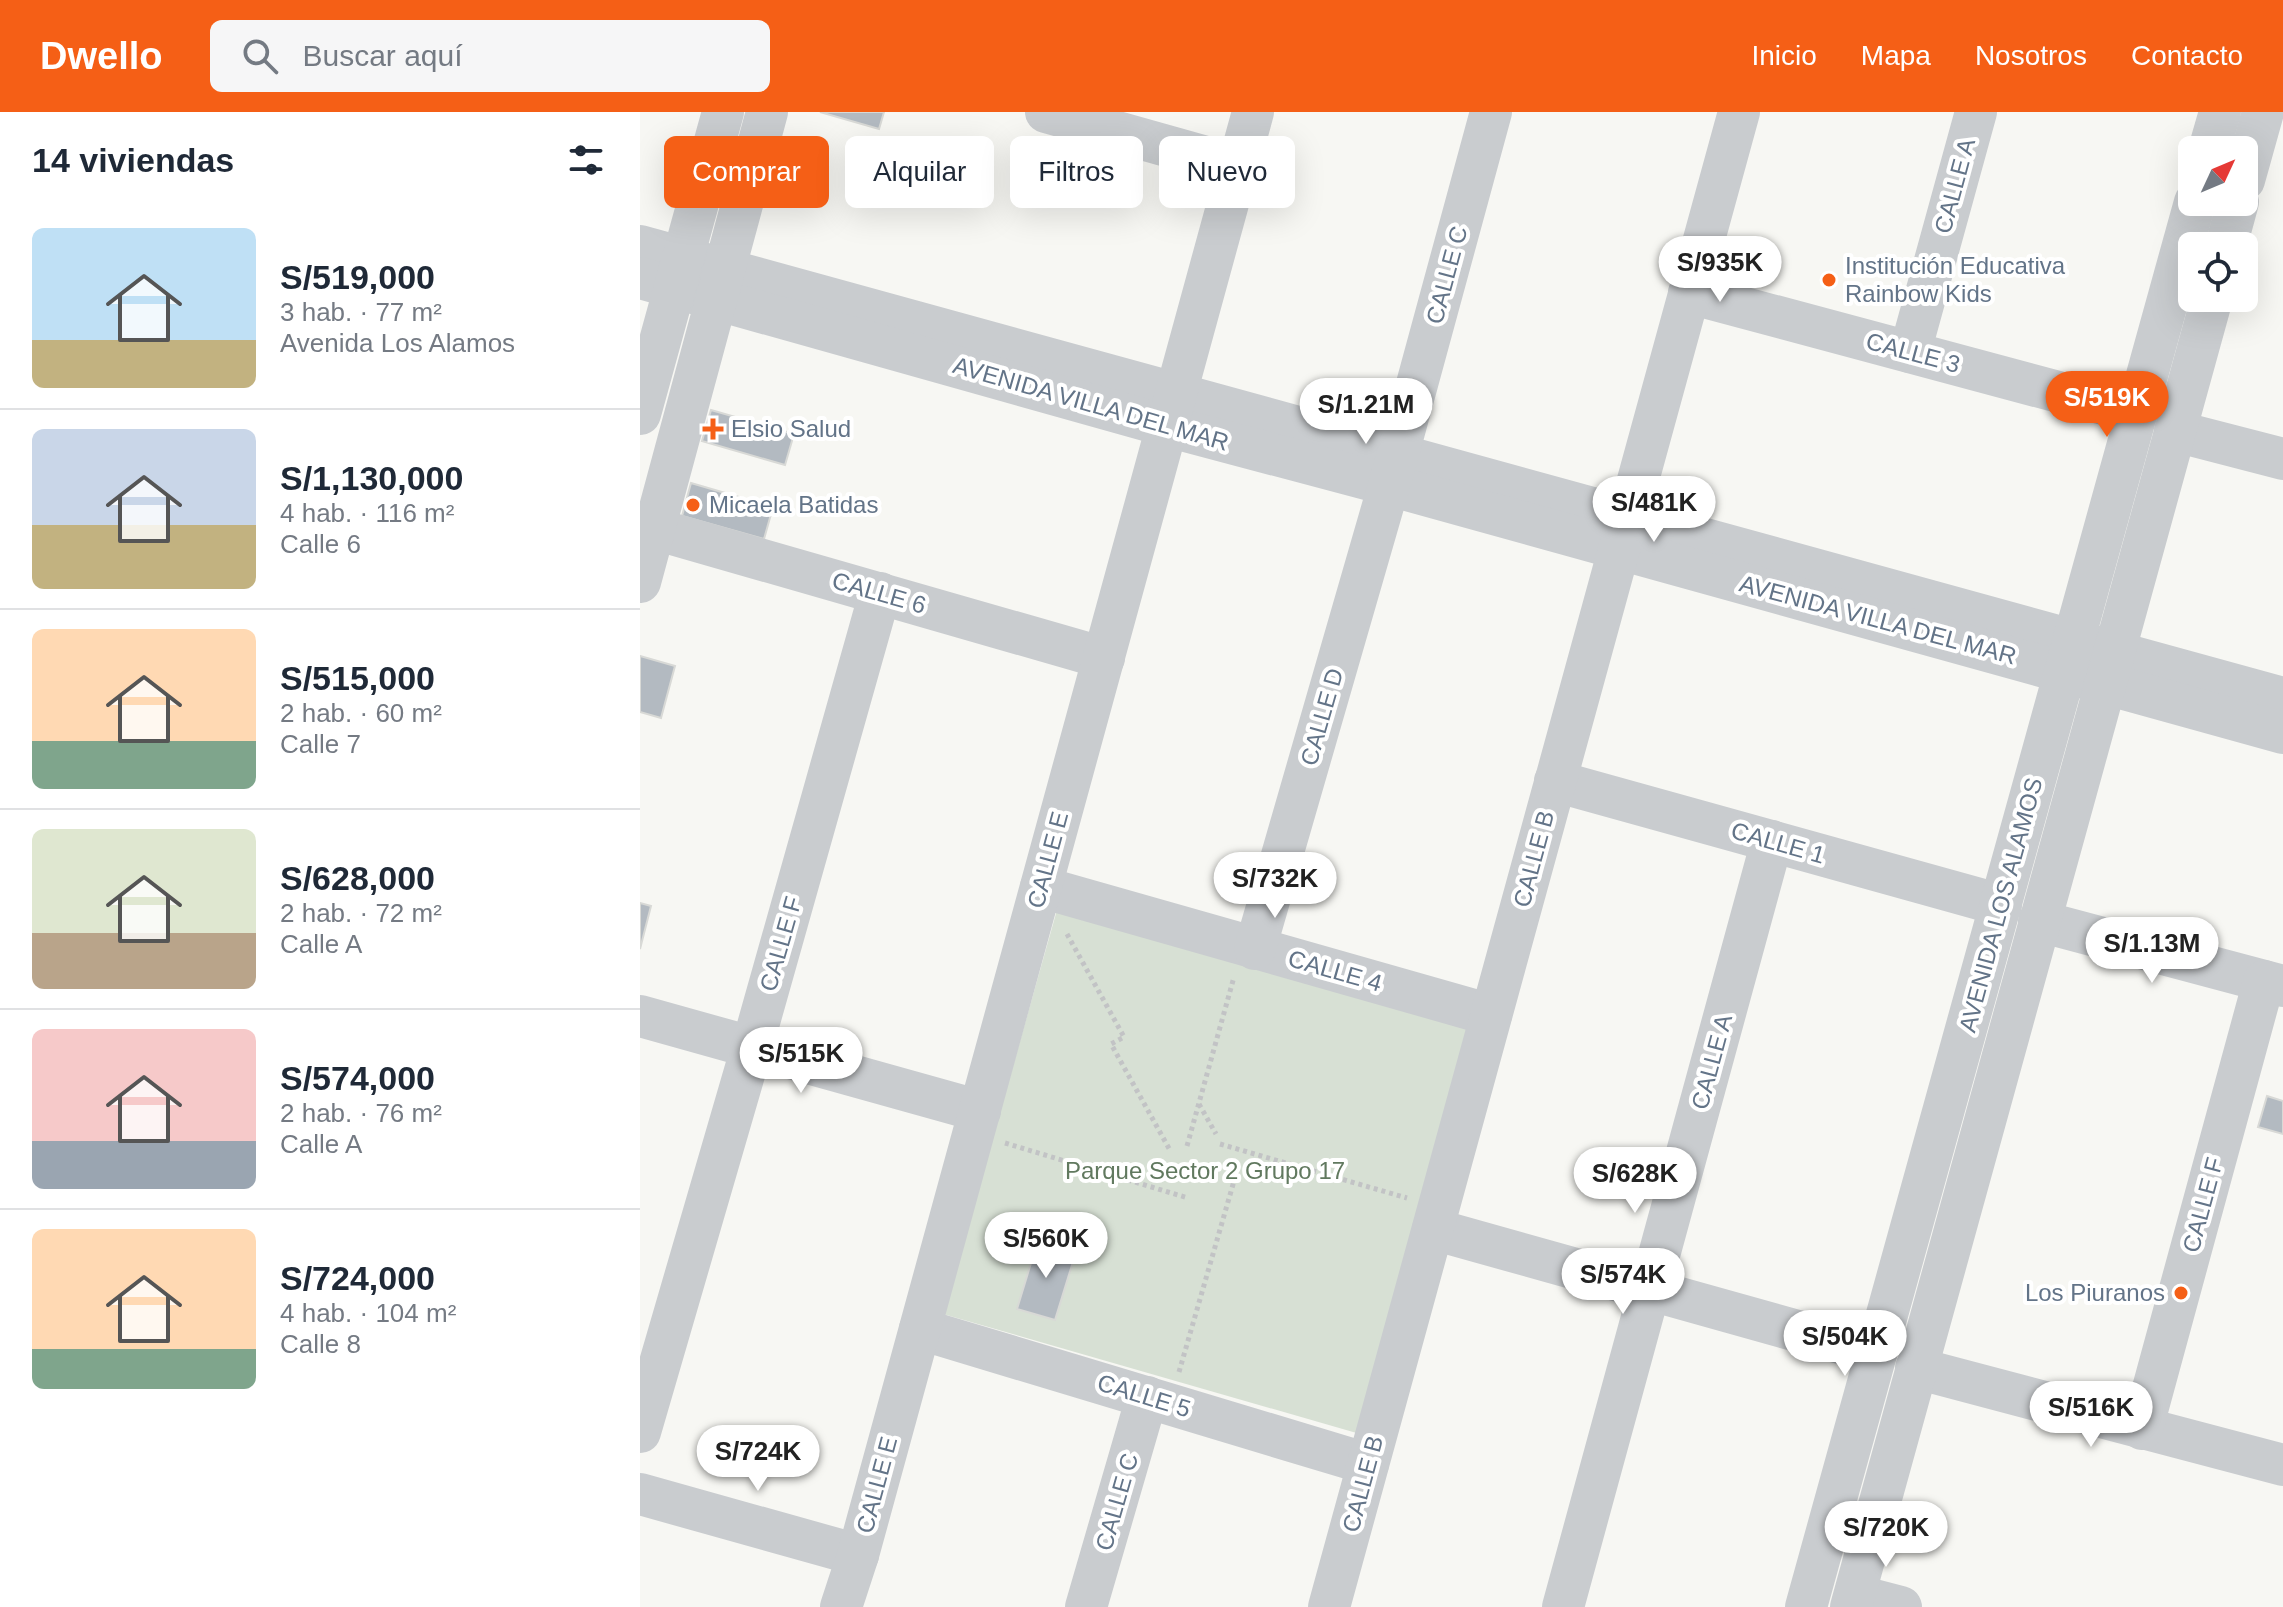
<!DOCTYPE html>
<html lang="es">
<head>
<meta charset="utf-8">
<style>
  body { margin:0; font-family:Arial,sans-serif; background:#f6f6f7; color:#1f2937; height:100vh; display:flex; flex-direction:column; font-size:30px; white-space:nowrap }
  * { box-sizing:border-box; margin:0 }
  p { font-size:26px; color:#747a83 }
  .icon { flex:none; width:44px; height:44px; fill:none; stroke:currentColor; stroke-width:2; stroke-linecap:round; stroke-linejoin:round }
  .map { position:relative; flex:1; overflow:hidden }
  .details { display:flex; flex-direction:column; background:#fff; width:640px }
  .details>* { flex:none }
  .hud { position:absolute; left:24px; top:24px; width:760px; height:72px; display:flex; gap:16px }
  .needle { width:52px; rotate:46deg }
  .fabs { position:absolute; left:1538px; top:24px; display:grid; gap:16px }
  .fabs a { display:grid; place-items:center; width:80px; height:80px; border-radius:12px; background:#fff; box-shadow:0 8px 32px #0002; font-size:40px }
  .price { position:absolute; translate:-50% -68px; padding:0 18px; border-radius:28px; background:#fff; color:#222; font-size:26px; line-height:52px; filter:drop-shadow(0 2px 4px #0008) }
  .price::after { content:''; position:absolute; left:50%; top:48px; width:24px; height:18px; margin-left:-12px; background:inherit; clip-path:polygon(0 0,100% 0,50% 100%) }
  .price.on { background:#f55f16; color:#fff }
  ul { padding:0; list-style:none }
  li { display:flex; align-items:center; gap:24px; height:200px; padding:0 32px }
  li+li { border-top:2px solid #e0e1e3 }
  li span { display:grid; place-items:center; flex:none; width:224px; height:160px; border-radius:12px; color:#555 }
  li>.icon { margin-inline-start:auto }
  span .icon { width:96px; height:96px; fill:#fffc; stroke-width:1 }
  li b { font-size:34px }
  h2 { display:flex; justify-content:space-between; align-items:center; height:96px; padding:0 32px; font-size:34px }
  .pill { padding:0 28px; border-radius:12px; background:#fff; box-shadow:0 8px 32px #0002; font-size:28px; line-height:72px }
  .pill.on { background:#f55f16; color:#fff }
  header { display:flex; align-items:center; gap:48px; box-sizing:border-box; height:112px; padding:0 40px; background:#f55f16; color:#fff }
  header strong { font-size:38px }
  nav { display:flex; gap:44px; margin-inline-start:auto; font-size:28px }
  .search { width:560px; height:72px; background:#f6f6f7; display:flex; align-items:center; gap:20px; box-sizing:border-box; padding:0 28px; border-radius:12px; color:#747a83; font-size:30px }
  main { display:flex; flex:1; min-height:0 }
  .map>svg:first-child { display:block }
</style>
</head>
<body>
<header>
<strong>Dwello</strong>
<div class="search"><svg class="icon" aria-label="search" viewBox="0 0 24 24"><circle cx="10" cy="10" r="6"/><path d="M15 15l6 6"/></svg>Buscar aquí</div>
<nav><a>Inicio</a><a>Mapa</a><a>Nosotros</a><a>Contacto</a></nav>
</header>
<main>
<section class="details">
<h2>14 viviendas<svg class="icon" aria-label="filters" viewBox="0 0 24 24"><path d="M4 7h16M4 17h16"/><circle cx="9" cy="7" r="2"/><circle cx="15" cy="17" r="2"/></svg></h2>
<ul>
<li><span style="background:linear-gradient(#bfe0f5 70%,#c2b280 0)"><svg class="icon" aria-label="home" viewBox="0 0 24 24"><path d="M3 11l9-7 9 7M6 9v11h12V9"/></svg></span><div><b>S/519,000</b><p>3 hab. · 77 m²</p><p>Avenida Los Alamos</p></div></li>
<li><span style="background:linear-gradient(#c9d6e8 60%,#c2b280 0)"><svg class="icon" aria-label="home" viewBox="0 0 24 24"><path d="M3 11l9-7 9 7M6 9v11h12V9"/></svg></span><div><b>S/1,130,000</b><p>4 hab. · 116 m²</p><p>Calle 6</p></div></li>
<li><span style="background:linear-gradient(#ffd9b3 70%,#7fa58c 0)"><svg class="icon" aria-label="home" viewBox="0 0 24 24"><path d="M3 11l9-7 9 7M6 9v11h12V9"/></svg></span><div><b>S/515,000</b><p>2 hab. · 60 m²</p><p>Calle 7</p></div></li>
<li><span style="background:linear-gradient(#dfe7d0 65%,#b9a48a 0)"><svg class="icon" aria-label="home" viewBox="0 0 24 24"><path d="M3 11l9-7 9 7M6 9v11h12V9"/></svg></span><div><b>S/628,000</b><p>2 hab. · 72 m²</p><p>Calle A</p></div></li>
<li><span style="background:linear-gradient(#f6c9c9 70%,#9aa5b1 0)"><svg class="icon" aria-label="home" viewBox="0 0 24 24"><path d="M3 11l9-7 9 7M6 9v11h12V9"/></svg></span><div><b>S/574,000</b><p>2 hab. · 76 m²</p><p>Calle A</p></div></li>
<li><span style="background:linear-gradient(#ffd9b3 75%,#7fa58c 0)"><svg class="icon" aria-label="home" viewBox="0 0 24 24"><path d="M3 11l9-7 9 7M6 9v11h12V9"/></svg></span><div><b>S/724,000</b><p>4 hab. · 104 m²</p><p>Calle 8</p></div></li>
</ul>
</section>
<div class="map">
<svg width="1643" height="1495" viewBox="0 0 1643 1495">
  <rect width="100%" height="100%" fill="#f7f7f3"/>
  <path fill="#d7e0d4" d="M417 798 829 916 720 1322 303 1202Z"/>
  <g fill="#b3bac1" stroke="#d8d9d6" stroke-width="2">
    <path d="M180 0H244L239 17Z"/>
    <path d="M71 298 154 322 145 353 62 329Z"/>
    <path d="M51 371 133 395 124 427 42 404Z"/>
    <path d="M0 544 35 554 21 606 0 600Z"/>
    <path d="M0 791 11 794 0 837Z"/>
    <path d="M1627 984 1643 989V1022L1618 1015Z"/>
    <path d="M398 1128 436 1140 415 1208 377 1197Z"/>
  </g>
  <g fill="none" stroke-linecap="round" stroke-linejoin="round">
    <g stroke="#c2c3c5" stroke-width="5" stroke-dasharray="4 4" stroke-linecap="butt">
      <path d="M427 822 484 925 471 932 531 1040"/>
      <path d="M559 992 576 1022"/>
      <path d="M365 1031 548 1086"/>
      <path d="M580 1032 767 1086"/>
      <path d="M547 1034 594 865"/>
      <path d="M539 1260 594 1069"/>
    </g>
    <g stroke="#c9cccf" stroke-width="42">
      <path d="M406 0 598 54"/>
      <path d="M1569 38 1580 0"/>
      <path d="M1604 68 1623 0"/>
      <path d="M0 134 1643 586"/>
      <path d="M1586 134 1598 90"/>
      <path d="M0 166 527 314 749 373 1643 621"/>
      <path d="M1049 181 1497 301"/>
      <path d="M1270 240 1336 0"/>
      <path d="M0 302 83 0"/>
      <path d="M1535 319 1643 347"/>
      <path d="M15 417 464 546"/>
      <path d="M0 470 127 0"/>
      <path d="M915 669 1361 793"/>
      <path d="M401 775 851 903"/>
      <path d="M1399 809 1643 874"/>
      <path d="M615 837 758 342 851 0"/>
      <path d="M0 904 340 999"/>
      <path d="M793 1117 1236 1241"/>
      <path d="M280 1217 728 1352"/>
      <path d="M1276 1256 1643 1353"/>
      <path d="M1502 1317 1624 869"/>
      <path d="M0 1320 112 935 240 481"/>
      <path d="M0 1382 218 1443"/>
      <path d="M1215 1483 1261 1495"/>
      <path d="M201 1495 218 1443 613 0"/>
      <path d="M446 1495 507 1285"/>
      <path d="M689 1495 1099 0"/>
      <path d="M923 1495 1132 729"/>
      <path d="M1166 1495 1555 90"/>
      <path d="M1211 1495 1572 186"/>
    </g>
  </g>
  <g fill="#f55f16" stroke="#fff" stroke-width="3">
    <circle cx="1189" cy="168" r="8"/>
    <path d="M69 305h8v8h8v8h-8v8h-8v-8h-8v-8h8z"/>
    <circle cx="53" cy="393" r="8"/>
    <circle cx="1541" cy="1181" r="8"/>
  </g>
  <g text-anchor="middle" stroke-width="8" stroke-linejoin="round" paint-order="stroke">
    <g font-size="24" fill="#637488" stroke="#fff">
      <text transform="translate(1315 74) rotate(-75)" y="8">CALLE A</text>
      <text transform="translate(807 163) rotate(-75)" y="8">CALLE C</text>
      <text transform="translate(1273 241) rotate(15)" y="8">CALLE 3</text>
      <text transform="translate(451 292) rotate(16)" y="8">AVENIDA VILLA DEL MAR</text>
      <text transform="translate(239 481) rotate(16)" y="8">CALLE 6</text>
      <text transform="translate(1238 508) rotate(15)" y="8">AVENIDA VILLA DEL MAR</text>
      <text transform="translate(682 605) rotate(-74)" y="8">CALLE D</text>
      <text transform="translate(1138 731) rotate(16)" y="8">CALLE 1</text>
      <text transform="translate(894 747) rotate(-75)" y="8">CALLE B</text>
      <text transform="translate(408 748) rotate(-75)" y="8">CALLE E</text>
      <text transform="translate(1361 793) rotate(-75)" y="8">AVENIDA LOS ALAMOS</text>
      <text transform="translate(141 832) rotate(-74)" y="8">CALLE F</text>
      <text transform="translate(695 859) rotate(16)" y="8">CALLE 4</text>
      <text transform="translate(1072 950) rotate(-75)" y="8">CALLE A</text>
      <text transform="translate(1563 1093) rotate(-75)" y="8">CALLE F</text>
      <text transform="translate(504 1284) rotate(17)" y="8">CALLE 5</text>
      <text transform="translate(723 1372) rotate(-75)" y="8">CALLE B</text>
      <text transform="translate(237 1373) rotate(-75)" y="8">CALLE E</text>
      <text transform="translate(477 1390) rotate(-74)" y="8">CALLE C</text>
    </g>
    <g font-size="24" fill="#637488" stroke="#fff" text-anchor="start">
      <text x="1205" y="162">Institución Educativa<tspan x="1205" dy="28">Rainbow Kids</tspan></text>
      <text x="91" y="325">Elsio Salud</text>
      <text x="69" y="401">Micaela Batidas</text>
      <text x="1525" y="1189" text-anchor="end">Los Piuranos</text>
    </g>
    <g font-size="24" fill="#61795f" stroke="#fff">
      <text x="565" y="1067">Parque Sector 2 Grupo 17</text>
    </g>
  </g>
</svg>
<div class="fabs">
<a><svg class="needle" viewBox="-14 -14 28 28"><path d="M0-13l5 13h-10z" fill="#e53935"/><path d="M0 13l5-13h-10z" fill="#747a83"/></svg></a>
<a><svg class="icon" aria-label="locate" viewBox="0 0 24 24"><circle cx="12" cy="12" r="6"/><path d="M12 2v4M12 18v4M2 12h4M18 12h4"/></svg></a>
</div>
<b class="price" style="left:1080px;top:192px">S/935K</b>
<b class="price on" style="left:1467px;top:327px">S/519K</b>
<b class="price" style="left:726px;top:334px">S/1.21M</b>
<b class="price" style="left:1014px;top:432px">S/481K</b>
<b class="price" style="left:635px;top:808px">S/732K</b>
<b class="price" style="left:1512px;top:873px">S/1.13M</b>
<b class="price" style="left:161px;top:983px">S/515K</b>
<b class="price" style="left:995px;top:1103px">S/628K</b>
<b class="price" style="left:406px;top:1168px">S/560K</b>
<b class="price" style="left:983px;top:1204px">S/574K</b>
<b class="price" style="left:1205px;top:1266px">S/504K</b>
<b class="price" style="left:1451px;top:1337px">S/516K</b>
<b class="price" style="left:118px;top:1381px">S/724K</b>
<b class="price" style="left:1246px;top:1457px">S/720K</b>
<div class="hud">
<a class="pill on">Comprar</a>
<a class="pill">Alquilar</a>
<a class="pill">Filtros</a>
<a class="pill">Nuevo</a>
</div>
</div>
</main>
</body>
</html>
